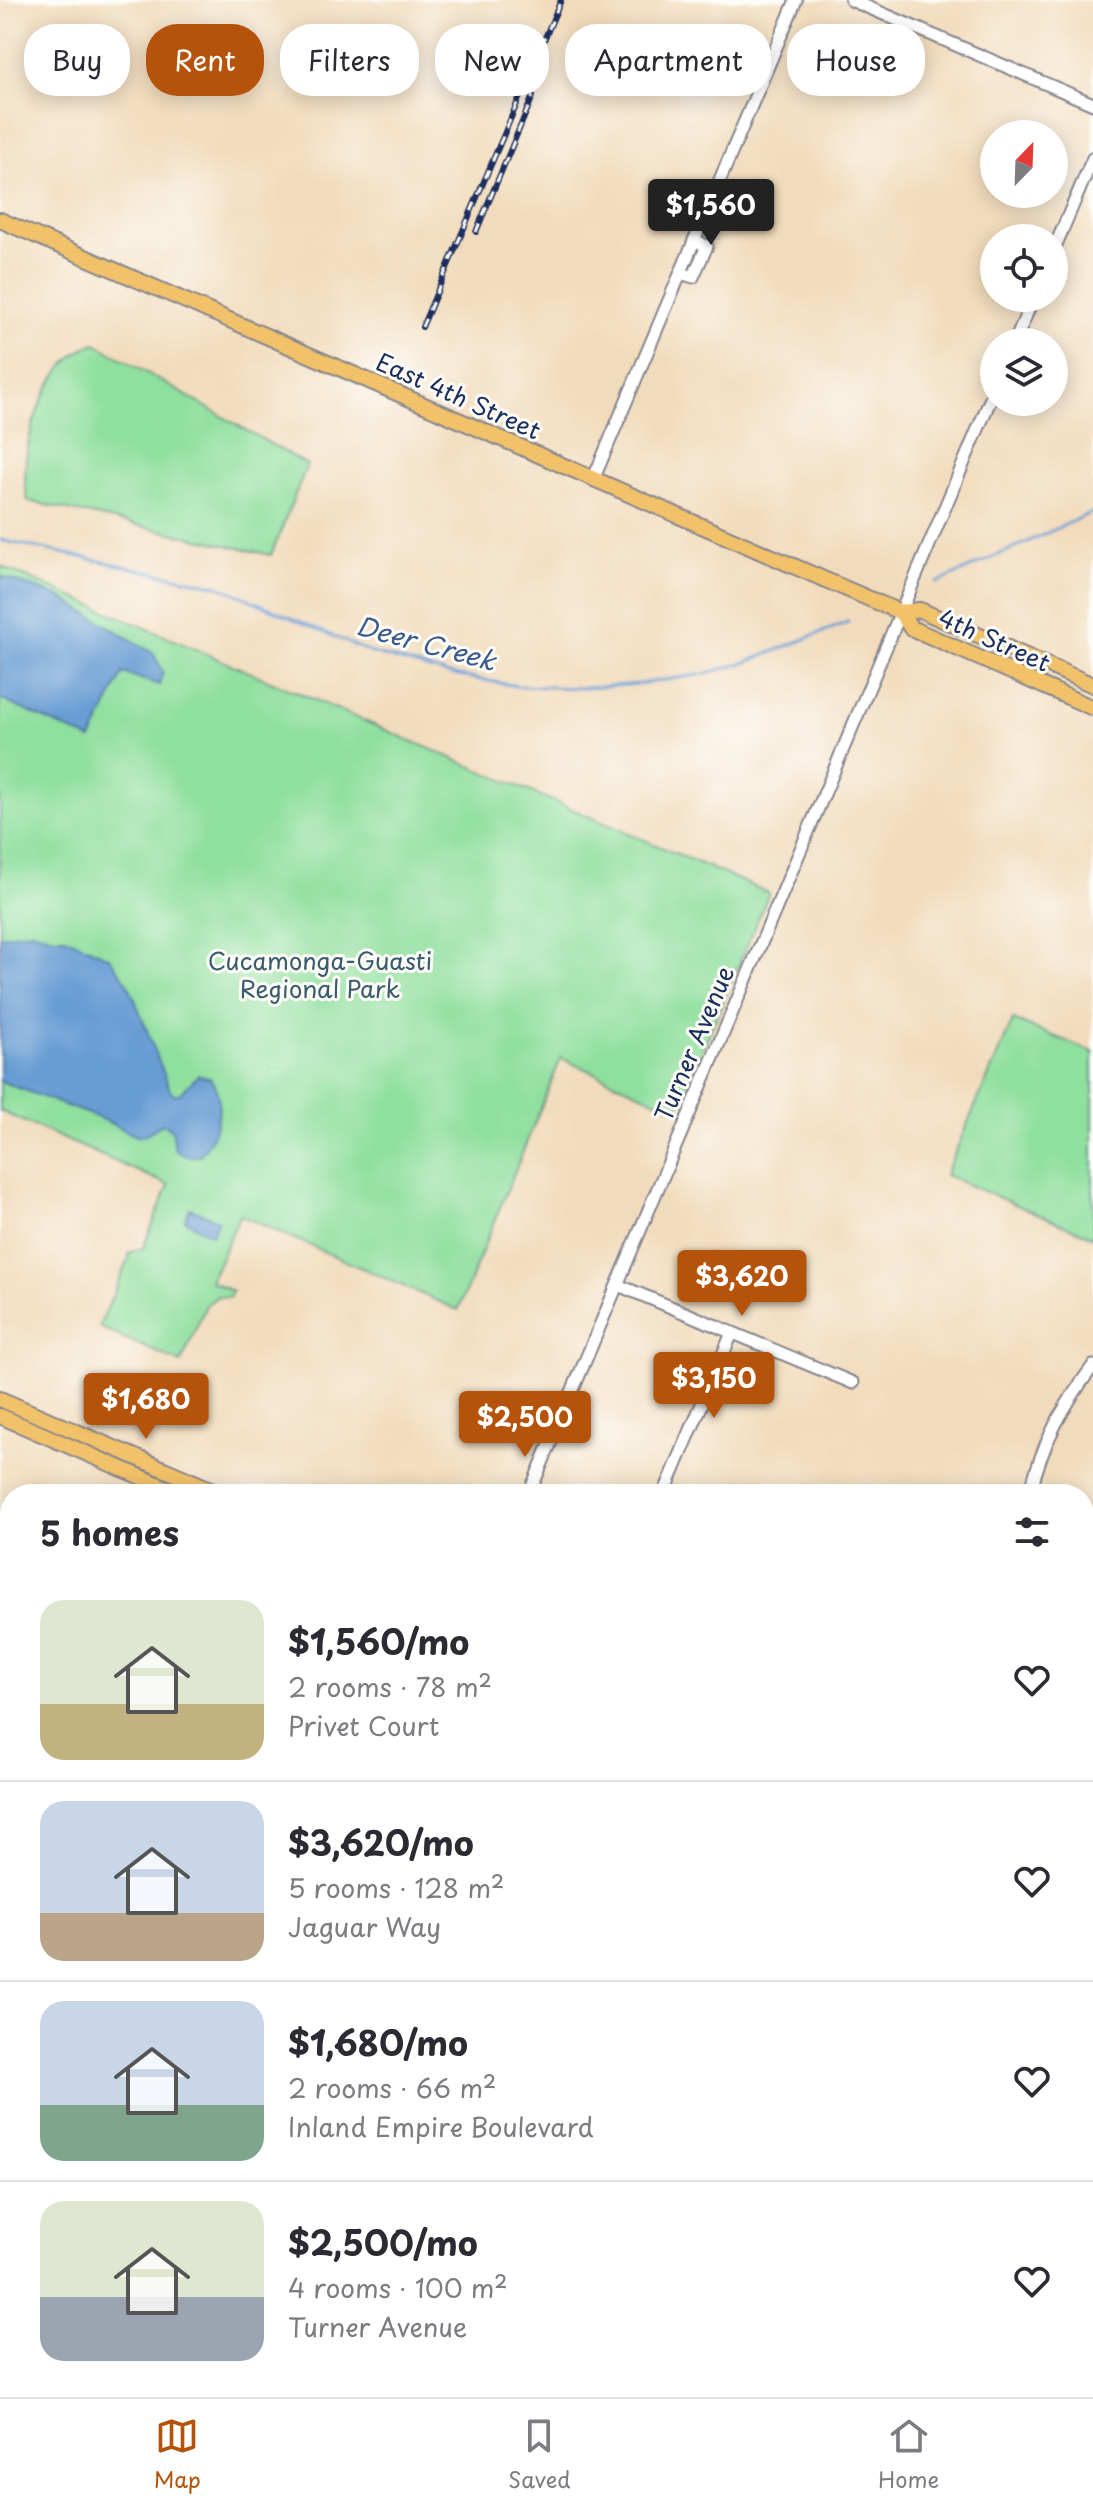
<!DOCTYPE html>
<html lang="en">
<head>
<meta charset="utf-8">
<style>
  body { margin:0; font-family:"Playpen Sans",sans-serif; background:#f2f2f3; color:#2b2b33; height:100vh; display:flex; flex-direction:column; font-size:30px; white-space:nowrap }
  * { box-sizing:border-box; margin:0 }
  p { font-size:26px; color:#7c7c81 }
  .icon { flex:none; width:44px; height:44px; fill:none; stroke:currentColor; stroke-width:2; stroke-linecap:round; stroke-linejoin:round }
  .map { position:relative; flex:1; overflow:hidden }
  .details { position:absolute; left:0px; top:1484px; width:1094px; height:914px; display:flex; flex-direction:column; background:#fff; border-radius:32px 32px 0 0; box-shadow:0 4px 20px #0003 }
  .details>* { flex:none }
  .guide { position:absolute; left:24px; top:24px; width:1046px; height:72px; display:flex; gap:16px }
  .needle { width:52px; rotate:23deg }
  .tools { position:absolute; left:980px; top:120px; display:grid; gap:16px }
  .tools a { display:grid; place-items:center; width:88px; height:88px; border-radius:50%; background:#fff; box-shadow:0 4px 20px #0003; font-size:40px }
  .price { position:absolute; translate:-50% -68px; padding:0 18px; border-radius:8px; background:#b45309; color:#fff; font-size:26px; line-height:52px; filter:drop-shadow(0 2px 4px #0008) }
  .price::after { content:''; position:absolute; left:50%; top:48px; width:24px; height:18px; margin-left:-12px; background:inherit; clip-path:polygon(0 0,100% 0,50% 100%) }
  .price.active { background:#222; color:#fff }
  ul { padding:0; list-style:none }
  li { display:flex; align-items:center; gap:24px; height:200px; padding:0 40px }
  li+li { border-top:2px solid #e1e1e2 }
  li span { display:grid; place-items:center; flex:none; width:224px; height:160px; border-radius:24px; color:#555 }
  li>.icon { margin-inline-start:auto }
  span .icon { width:96px; height:96px; fill:#fffc; stroke-width:1 }
  li b { font-size:34px }
  h2 { display:flex; justify-content:space-between; align-items:center; height:96px; padding:0 40px; font-size:34px }
  .chip { padding:0 28px; border-radius:32px; background:#fff; box-shadow:0 4px 20px #0003; font-size:28px; line-height:72px }
  .chip.active { background:#b45309; color:#fff }
  .dock { display:flex; justify-content:space-around; align-items:center; height:112px; border-top:2px solid #e1e1e2; background:#fff; font-size:22px; color:#7c7c81 }
  .dock a { display:grid; justify-items:center; gap:4px }
  .dock .active { color:#b45309 }
  .map>svg:first-child { display:block }
</style>
</head>
<body>
<div class="map">
<svg width="1093" height="2397" viewBox="0 0 1093 2397">
  <rect width="100%" height="100%" fill="#fdfcf7"/>
  <filter id="ink" filterUnits="userSpaceOnUse"><feTurbulence type="fractalNoise" baseFrequency=".0125" numOctaves="2"/><feDisplacementMap in="SourceGraphic" scale="16" xChannelSelector="R" yChannelSelector="G"/><feConvolveMatrix kernelMatrix="1 2 1 2 8 2 1 2 1" color-interpolation-filters="sRGB"/></filter>
  <filter id="wash" filterUnits="userSpaceOnUse"><feTurbulence type="fractalNoise" baseFrequency=".006" numOctaves="4" result="noise"/><feDisplacementMap in="SourceGraphic" scale="32" xChannelSelector="R" yChannelSelector="G"/><feGaussianBlur stdDeviation="1.8" result="paint"/><feColorMatrix in="noise" values="0 0 0 0 0 0 0 0 0 0 0 0 0 0 0 0 0 1.4 0 .05"/><feComposite in="paint" operator="in"/></filter>
  <g filter="url(#wash)">
    <rect width="100%" height="100%" fill="#f2dbbc"/>
    <g fill="#8fdf9e" stroke="#55877e" stroke-width="2">
      <path d="M95 343 307 465 271 555 28 501C16 450 44 362 95 343Z"/>
      <path d="M0 566 769 893 677 1110 561 1058 458 1310 240 1215 210 1281 232 1291 229 1297 218 1296 206 1305 181 1363 99 1327 129 1258V1253L143 1248 169 1185 0 1111Z"/>
      <path d="M1013 1020 1093 1052V1237L945 1175Z"/>
      <path d="M1084 1895 1093 1899V2043L1084 2039Z"/>
    </g>
    <g fill="#689dd4" stroke="#426699" stroke-width="2">
      <path d="M0 576 60 597 153 653 163 672 159 685 123 673 91 740 0 699Z"/>
      <path d="M31 931 54 937H65L109 957 127 982 134 997 170 1090 174 1094H180L198 1075 210 1078C227 1100 217 1137 199 1156H186L175 1150 173 1133 168 1126 163 1124 143 1136H136L104 1120 0 1081V936Z"/>
      <path d="M190 1208 218 1220 212 1235 185 1220Z"/>
    </g>
    <g fill="none" stroke-linecap="round" stroke-linejoin="round">
      <g stroke="#689dd4" stroke-width="3">
        <path d="M0 540 219 586 369 652 448 674 517 686 584 688 639 684 704 674 747 662 848 622"/>
        <path d="M937 583 1093 512"/>
      </g>
    </g>
  </g>
  <g filter="url(#ink)">
    <g fill="none" stroke-linecap="round" stroke-linejoin="round">
      <defs>
        <g id="minor">
          <path d="M851 0 1093 104"/>
          <path d="M1054 249 1093 158"/>
          <path d="M681 273 693 277 707 246 694 240"/>
          <path d="M1015 342 1033 298"/>
          <path d="M593 480 796 0"/>
          <path d="M618 1285 853 1383"/>
          <path d="M529 1494 994 391"/>
          <path d="M664 1494 732 1333"/>
          <path d="M1030 1494C1041 1445 1063 1406 1093 1366"/>
          <path d="M1084 1877 1093 1881"/>
          <path d="M0 2149 10 2154"/>
          <path d="M0 2261 10 2266"/>
          <path d="M862 2388 866 2397"/>
          <path d="M149 2397 153 2388"/>
        </g>
        <g id="major">
          <path d="M0 220 821 578 900 612 920 610 1093 685"/>
          <path d="M900 612 911 628 1093 708"/>
          <path d="M0 1399 222 1494"/>
          <path d="M0 1416 180 1494"/>
          <path d="M1084 1630H1093"/>
          <path d="M1084 1650H1093"/>
          <path d="M0 2080 10 2084"/>
          <path d="M528 2388 533 2397"/>
        </g>
        <g id="highway">
          <path d="M0 1811 10 1815"/>
          <path d="M0 1828 10 1832"/>
          <path d="M0 1846 10 1850"/>
          <path d="M0 1861 10 1865"/>
          <path d="M1084 2248 1093 2251"/>
          <path d="M1084 2276 1093 2280"/>
          <path d="M1084 2296 1093 2300"/>
          <path d="M1084 2311 1093 2314"/>
          <path d="M1084 2330 1093 2334"/>
          <path d="M1071 2388 1077 2397"/>
        </g>
      </defs>
      <use href="#minor" stroke="#86858d" stroke-width="15"/>
      <use href="#major" stroke="#86858d" stroke-width="18"/>
      <use href="#highway" stroke="#86858d" stroke-width="20"/>
      <use href="#minor" stroke="#fff" stroke-width="11"/>
      <use href="#major" stroke="#f2c26a" stroke-width="14"/>
      <use href="#highway" stroke="#f2c26a" stroke-width="16"/>
      <defs>
        <g id="rail">
          <path d="M476 232 533 96"/>
          <path d="M422 327 561 0"/>
        </g>
      </defs>
      <use href="#rail" stroke="#1b2f5e" stroke-width="6"/>
      <use href="#rail" stroke="#fdfcf7" stroke-width="3" stroke-dasharray="9" stroke-linecap="butt"/>
    </g>
  </g>
  <g text-anchor="middle" stroke-width="6" stroke-linejoin="round" paint-order="stroke">
    <g font-size="24" fill="#1b2f5e" stroke="#fdfcf7">
      <text transform="translate(458 397) rotate(24)" y="8">East 4th Street</text>
      <text transform="translate(994 641) rotate(24)" y="8">4th Street</text>
      <text transform="translate(695 1044) rotate(-67)" y="8">Turner Avenue</text>
    </g>
    <g font-size="24" fill="#385b6e" stroke="#fdfcf7">
      <text x="320" y="970">Cucamonga-Guasti<tspan x="320" dy="28">Regional Park</tspan></text>
    </g>
    <g font-size="26" font-style="italic" fill="#3a5b8d" stroke="#fdfcf7">
      <text transform="translate(426 644) rotate(15)" y="9">Deer Creek</text>
    </g>
  </g>
</svg>
<div class="tools">
<a><svg class="needle" viewBox="-14 -14 28 28"><path d="M0-13l5 13h-10z" fill="#e53935"/><path d="M0 13l5-13h-10z" fill="#7c7c81"/></svg></a>
<a><svg class="icon" aria-label="locate" viewBox="0 0 24 24"><circle cx="12" cy="12" r="6"/><path d="M12 2v4M12 18v4M2 12h4M18 12h4"/></svg></a>
<a><svg class="icon" aria-label="layers" viewBox="0 0 24 24"><path d="M12 4l9 5-9 5-9-5zM3 14l9 5 9-5"/></svg></a>
</div>
<b class="price active" style="left:711px;top:247px">$1,560</b>
<b class="price" style="left:742px;top:1318px">$3,620</b>
<b class="price" style="left:714px;top:1420px">$3,150</b>
<b class="price" style="left:146px;top:1441px">$1,680</b>
<b class="price" style="left:525px;top:1459px">$2,500</b>
<div class="guide">
<a class="chip">Buy</a>
<a class="chip active">Rent</a>
<a class="chip">Filters</a>
<a class="chip">New</a>
<a class="chip">Apartment</a>
<a class="chip">House</a>
</div>
<section class="details">
<h2>5 homes<svg class="icon" aria-label="filters" viewBox="0 0 24 24"><path d="M4 7h16M4 17h16"/><circle cx="9" cy="7" r="2"/><circle cx="15" cy="17" r="2"/></svg></h2>
<ul>
<li><span style="background:linear-gradient(#dfe7d0 65%,#c2b280 0)"><svg class="icon" aria-label="home" viewBox="0 0 24 24"><path d="M3 11l9-7 9 7M6 9v11h12V9"/></svg></span><div><b>$1,560/mo</b><p>2 rooms · 78 m²</p><p>Privet Court</p></div><svg class="icon" aria-label="heart" viewBox="0 0 24 24"><path d="M12 20l-8-8c-3-5 5-10 8-4 3-6 11-1 8 4z"/></svg></li>
<li><span style="background:linear-gradient(#c9d6e8 70%,#b9a48a 0)"><svg class="icon" aria-label="home" viewBox="0 0 24 24"><path d="M3 11l9-7 9 7M6 9v11h12V9"/></svg></span><div><b>$3,620/mo</b><p>5 rooms · 128 m²</p><p>Jaguar Way</p></div><svg class="icon" aria-label="heart" viewBox="0 0 24 24"><path d="M12 20l-8-8c-3-5 5-10 8-4 3-6 11-1 8 4z"/></svg></li>
<li><span style="background:linear-gradient(#c9d6e8 65%,#7fa58c 0)"><svg class="icon" aria-label="home" viewBox="0 0 24 24"><path d="M3 11l9-7 9 7M6 9v11h12V9"/></svg></span><div><b>$1,680/mo</b><p>2 rooms · 66 m²</p><p>Inland Empire Boulevard</p></div><svg class="icon" aria-label="heart" viewBox="0 0 24 24"><path d="M12 20l-8-8c-3-5 5-10 8-4 3-6 11-1 8 4z"/></svg></li>
<li><span style="background:linear-gradient(#dfe7d0 60%,#9aa5b1 0)"><svg class="icon" aria-label="home" viewBox="0 0 24 24"><path d="M3 11l9-7 9 7M6 9v11h12V9"/></svg></span><div><b>$2,500/mo</b><p>4 rooms · 100 m²</p><p>Turner Avenue</p></div><svg class="icon" aria-label="heart" viewBox="0 0 24 24"><path d="M12 20l-8-8c-3-5 5-10 8-4 3-6 11-1 8 4z"/></svg></li>
</ul>
</section>
</div>
<nav class="dock">
<a class="active"><svg class="icon" aria-label="map" viewBox="0 0 24 24"><path d="M3 6l6-2 6 2 6-2v14l-6 2-6-2-6 2zM9 4v14M15 6v14"/></svg>Map</a>
<a><svg class="icon" aria-label="saved" viewBox="0 0 24 24"><path d="M7 4h10v16l-5-4-5 4z"/></svg>Saved</a>
<a><svg class="icon" aria-label="home" viewBox="0 0 24 24"><path d="M3 11l9-7 9 7M6 9v11h12V9"/></svg>Home</a>
</nav>
</body>
</html>
